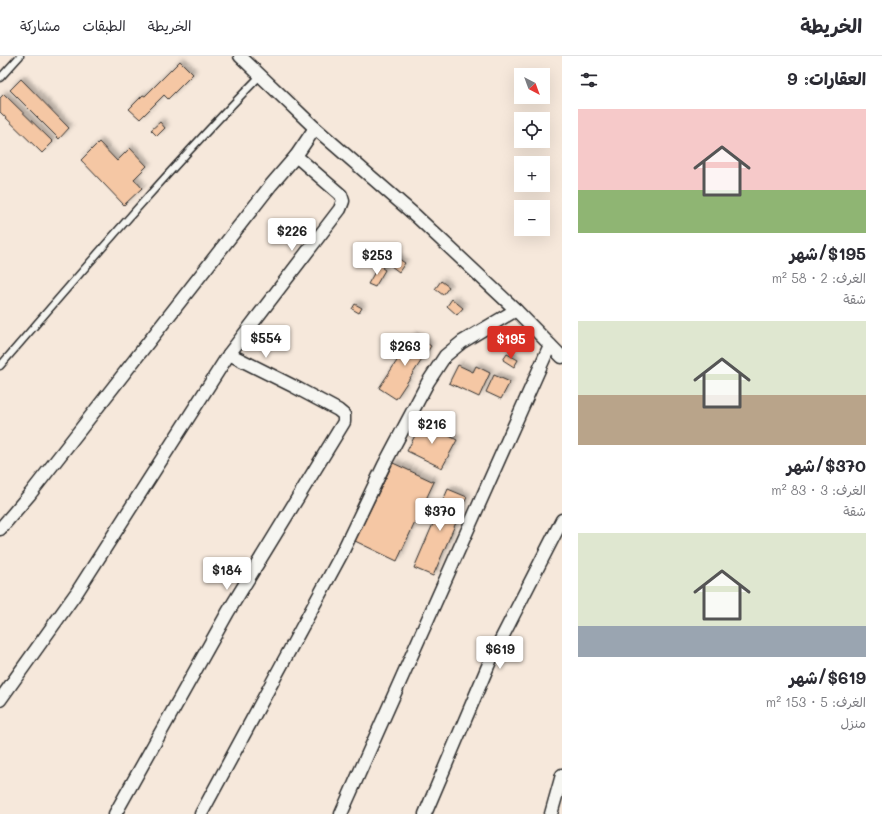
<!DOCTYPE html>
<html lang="ar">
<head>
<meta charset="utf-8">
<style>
  body { margin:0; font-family:Mali,"Playpen Sans Arabic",sans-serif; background:#f2f2f3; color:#2b2b33; direction:rtl; height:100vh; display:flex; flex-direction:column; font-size:15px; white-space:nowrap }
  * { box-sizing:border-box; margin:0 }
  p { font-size:13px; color:#7c7c81 }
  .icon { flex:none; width:22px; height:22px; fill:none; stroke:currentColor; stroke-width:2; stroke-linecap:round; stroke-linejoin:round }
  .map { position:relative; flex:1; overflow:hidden; direction:ltr }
  .details { display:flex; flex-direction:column; background:#fff; width:320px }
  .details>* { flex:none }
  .needle { width:26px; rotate:139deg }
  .buttons { position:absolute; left:514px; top:12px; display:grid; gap:8px }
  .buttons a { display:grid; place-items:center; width:36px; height:36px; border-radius:0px; background:#fff; box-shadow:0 4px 16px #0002; font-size:20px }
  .price { position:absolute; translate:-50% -34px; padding:0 9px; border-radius:4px; background:#fff; color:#222; font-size:13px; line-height:26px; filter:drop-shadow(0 1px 2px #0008) }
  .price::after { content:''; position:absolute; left:50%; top:24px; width:12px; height:9px; margin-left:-6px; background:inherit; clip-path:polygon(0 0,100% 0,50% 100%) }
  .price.active { background:#d93025; color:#fff }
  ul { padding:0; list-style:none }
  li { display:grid; align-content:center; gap:8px; height:212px; padding:0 16px }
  li span { display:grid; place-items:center; height:124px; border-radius:0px; color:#555 }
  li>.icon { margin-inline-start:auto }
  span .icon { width:72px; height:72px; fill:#fffc; stroke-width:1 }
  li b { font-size:17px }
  h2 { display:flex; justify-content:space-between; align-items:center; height:48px; padding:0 16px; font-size:17px }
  header { display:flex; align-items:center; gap:24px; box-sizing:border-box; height:56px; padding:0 20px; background:#fff; border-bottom:1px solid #e1e1e2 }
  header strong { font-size:19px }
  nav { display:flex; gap:22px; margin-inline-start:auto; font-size:14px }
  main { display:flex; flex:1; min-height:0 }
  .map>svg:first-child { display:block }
</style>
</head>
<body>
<header>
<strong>الخريطة</strong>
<nav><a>الخريطة</a><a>الطبقات</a><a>مشاركة</a></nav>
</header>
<main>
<section class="details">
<h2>العقارات: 9<svg class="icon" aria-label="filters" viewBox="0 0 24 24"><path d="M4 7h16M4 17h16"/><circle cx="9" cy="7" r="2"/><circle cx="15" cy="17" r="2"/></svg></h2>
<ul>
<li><span style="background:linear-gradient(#f6c9c9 65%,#8fb573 0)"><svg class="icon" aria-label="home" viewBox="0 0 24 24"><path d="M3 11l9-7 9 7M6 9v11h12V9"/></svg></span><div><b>$195/شهر</b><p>الغرف: 2 · 58 m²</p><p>شقة</p></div></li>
<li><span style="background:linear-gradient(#dfe7d0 60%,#b9a48a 0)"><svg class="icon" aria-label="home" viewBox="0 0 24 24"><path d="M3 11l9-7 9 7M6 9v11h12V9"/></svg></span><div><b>$370/شهر</b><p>الغرف: 3 · 83 m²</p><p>شقة</p></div></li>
<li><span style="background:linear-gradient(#dfe7d0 75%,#9aa5b1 0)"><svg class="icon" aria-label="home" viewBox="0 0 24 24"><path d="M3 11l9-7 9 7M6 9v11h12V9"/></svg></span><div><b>$619/شهر</b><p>الغرف: 5 · 153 m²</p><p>منزل</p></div></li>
</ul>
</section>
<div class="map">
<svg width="562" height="758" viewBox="0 0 562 758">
  <defs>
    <filter id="shadow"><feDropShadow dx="3.5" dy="-3.5" stdDeviation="2" flood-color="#0004"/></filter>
  </defs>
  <rect width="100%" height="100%" fill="#f6e8db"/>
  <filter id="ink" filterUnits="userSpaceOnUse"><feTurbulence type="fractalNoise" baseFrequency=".025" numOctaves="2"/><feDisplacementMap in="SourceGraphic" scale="8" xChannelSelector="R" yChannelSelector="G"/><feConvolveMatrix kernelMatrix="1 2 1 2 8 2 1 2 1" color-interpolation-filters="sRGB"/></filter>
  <g filter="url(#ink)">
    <g fill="#f5c7a4" stroke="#2b2b2b" filter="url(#shadow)">
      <path d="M180 5 193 18 168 43 164 39 140 63 129 53 143 39 145 40Z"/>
      <path d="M21 23 69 72 59 83 10 34Z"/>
      <path d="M4 38 53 86 42 97 0 56V42Z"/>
      <path d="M160 66 165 72 157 80 151 74Z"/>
      <path d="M99 86 117 105 130 92 147 110 134 123 142 132 124 149 81 104Z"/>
      <path d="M396 201 405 207 399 216 391 210Z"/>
      <path d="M380 207 384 209 382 212 385 214 375 231 368 228Z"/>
      <path d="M441 225 449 231 443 239 435 233Z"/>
      <path d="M452 243 463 252 457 259 447 250Z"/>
      <path d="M355 248 362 252 359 257 352 253Z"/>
      <path d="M414 279 431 290 396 343 379 332Z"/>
      <path d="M507 298 518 304 514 311 503 304Z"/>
      <path d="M458 309 473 316 476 310 490 317 479 341 449 327Z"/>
      <path d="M494 319 510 326 501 343 486 336Z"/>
      <path d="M422 366 457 384 442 412 407 395Z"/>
      <path d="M393 407 434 426 397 505 355 485Z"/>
      <path d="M448 433 467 441 433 520 414 512Z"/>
    </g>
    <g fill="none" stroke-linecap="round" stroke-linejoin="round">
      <defs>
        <g id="lane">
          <path d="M0 22 20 0"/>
          <path d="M0 310C85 212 169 113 260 20"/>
        </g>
        <g id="street">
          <path d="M240 0 315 72 416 160 516 254 562 301"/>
          <path d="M0 473 30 438 271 129 296 100 315 72"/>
          <path d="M0 644 77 536 229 298 340 153 343 145 341 139 296 100"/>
          <path d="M115 758 228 556 344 366V359L338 354 293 330 229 298"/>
          <path d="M201 758 341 499 384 409 428 326 445 300 462 286 516 254"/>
          <path d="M341 758 550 289"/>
          <path d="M425 758 491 603 562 464"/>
          <path d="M551 758 562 719"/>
        </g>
      </defs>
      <use href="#lane" stroke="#2b2b2b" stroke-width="9"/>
      <use href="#street" stroke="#2b2b2b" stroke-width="15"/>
      <use href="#lane" stroke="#f6f6f2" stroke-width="6"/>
      <use href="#street" stroke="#f6f6f2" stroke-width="12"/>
    </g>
  </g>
</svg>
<div class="buttons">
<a><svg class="needle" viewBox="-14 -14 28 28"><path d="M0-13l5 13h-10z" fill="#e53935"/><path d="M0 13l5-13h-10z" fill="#7c7c81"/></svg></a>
<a><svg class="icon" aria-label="locate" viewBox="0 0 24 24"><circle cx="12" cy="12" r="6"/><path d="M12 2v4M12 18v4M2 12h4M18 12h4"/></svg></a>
<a>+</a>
<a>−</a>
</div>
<b class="price" style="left:292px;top:196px">$226</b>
<b class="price" style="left:377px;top:220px">$253</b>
<b class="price" style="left:266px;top:303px">$554</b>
<b class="price active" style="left:511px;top:304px">$195</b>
<b class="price" style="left:405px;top:311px">$263</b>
<b class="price" style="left:432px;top:389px">$216</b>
<b class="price" style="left:440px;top:476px">$370</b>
<b class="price" style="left:227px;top:535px">$184</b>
<b class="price" style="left:500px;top:614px">$619</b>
</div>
</main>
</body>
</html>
